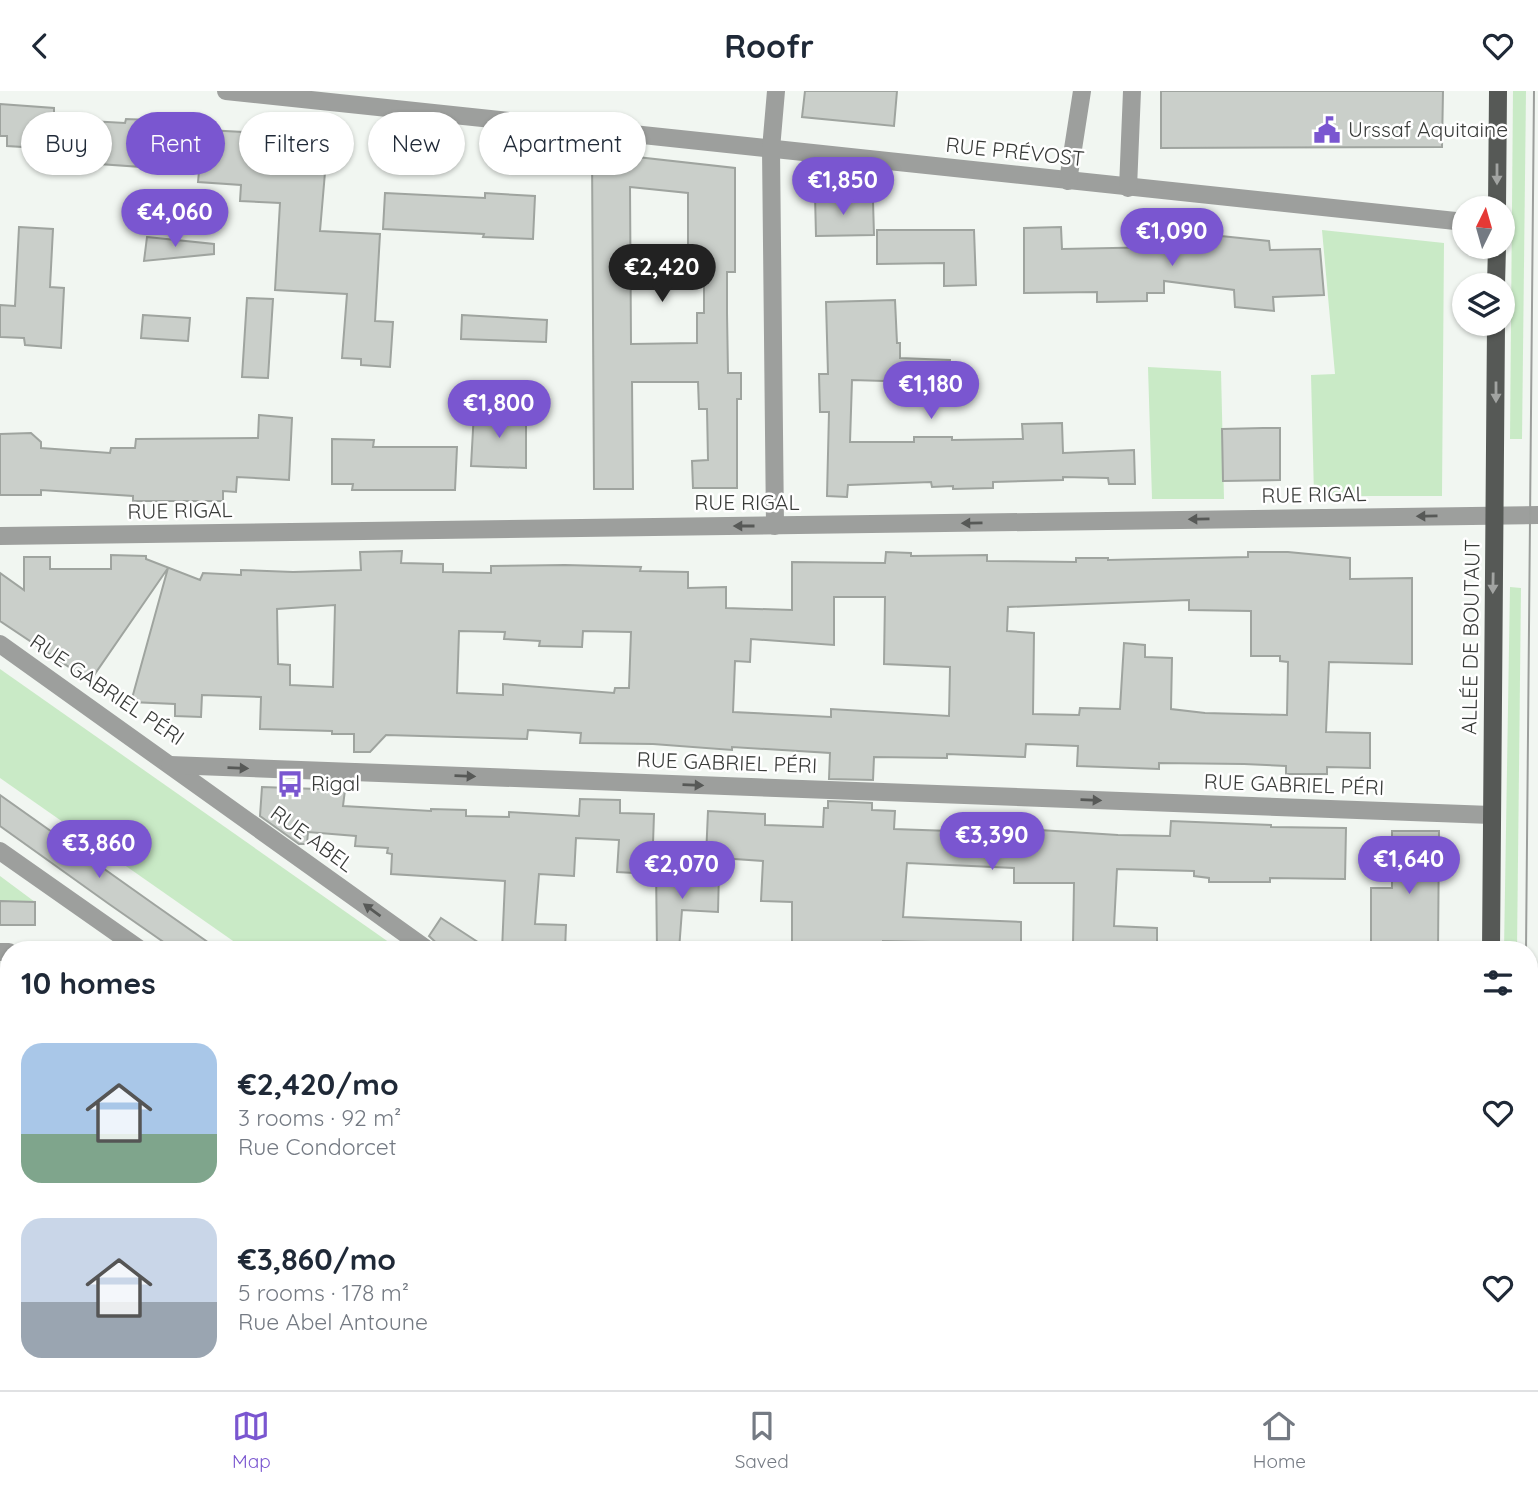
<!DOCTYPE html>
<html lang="en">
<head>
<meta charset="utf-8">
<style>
  body { margin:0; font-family:Quicksand,sans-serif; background:#f6f6f7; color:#1f2937; height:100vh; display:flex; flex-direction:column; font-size:26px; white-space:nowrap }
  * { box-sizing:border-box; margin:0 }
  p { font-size:23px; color:#747a83 }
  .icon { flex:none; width:38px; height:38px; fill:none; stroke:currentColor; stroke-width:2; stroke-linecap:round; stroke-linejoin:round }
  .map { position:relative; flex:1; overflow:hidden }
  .panel { position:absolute; left:0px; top:850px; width:1538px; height:450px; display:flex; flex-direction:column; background:#fff; border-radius:28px 28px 0 0; box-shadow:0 2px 5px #0004 }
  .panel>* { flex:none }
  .hud { position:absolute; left:21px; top:21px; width:700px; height:63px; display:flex; gap:14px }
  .needle { width:46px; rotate:5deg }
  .controls { position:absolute; left:1452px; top:105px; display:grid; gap:14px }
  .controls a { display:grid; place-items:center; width:63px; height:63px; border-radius:50%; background:#fff; box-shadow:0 2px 5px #0004; font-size:35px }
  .price { position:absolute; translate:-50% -60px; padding:0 16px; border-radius:24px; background:#7a56d0; color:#fff; font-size:23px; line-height:46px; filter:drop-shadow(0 2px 4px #0008) }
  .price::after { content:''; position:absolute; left:50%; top:42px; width:21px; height:16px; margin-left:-10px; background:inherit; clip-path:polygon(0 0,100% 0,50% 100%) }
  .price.selected { background:#222; color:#fff }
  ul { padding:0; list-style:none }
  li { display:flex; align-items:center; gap:21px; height:175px; padding:0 21px }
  li span { display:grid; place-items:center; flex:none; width:196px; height:140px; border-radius:21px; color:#555 }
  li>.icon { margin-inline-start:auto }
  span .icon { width:84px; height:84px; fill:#fffc; stroke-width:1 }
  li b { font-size:30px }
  h2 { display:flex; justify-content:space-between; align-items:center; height:84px; padding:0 21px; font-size:30px }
  .chip { padding:0 24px; border-radius:32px; background:#fff; box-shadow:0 2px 5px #0004; font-size:24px; line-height:63px }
  .chip.selected { background:#7a56d0; color:#fff }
  header { display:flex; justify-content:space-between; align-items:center; height:91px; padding:0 21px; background:#fff; font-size:32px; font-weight:700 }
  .tabs { display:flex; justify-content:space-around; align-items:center; height:98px; border-top:2px solid #e0e1e3; background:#fff; font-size:19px; color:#747a83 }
  .tabs a { display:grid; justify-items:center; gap:4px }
  .tabs .selected { color:#7a56d0 }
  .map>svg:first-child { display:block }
</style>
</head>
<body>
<header><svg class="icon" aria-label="back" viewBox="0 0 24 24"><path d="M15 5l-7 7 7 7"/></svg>Roofr<svg class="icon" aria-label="heart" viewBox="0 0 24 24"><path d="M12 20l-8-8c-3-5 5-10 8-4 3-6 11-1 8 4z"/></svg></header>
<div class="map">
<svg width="1538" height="1299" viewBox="0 0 1538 1299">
  <rect width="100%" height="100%" fill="#f1f6f1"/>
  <g fill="#c9eac6">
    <path d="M1513 0H1526L1522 348H1510Z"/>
    <path d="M1322 139 1444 152 1442 405H1314L1311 284 1335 283Z"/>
    <path d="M1148 276 1221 280 1224 408H1152Z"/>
    <path d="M1510 496 1521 497 1517 859H1504Z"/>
    <path d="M0 578 400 859H246L0 687Z"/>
    <path d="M0 785 35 811 0 810Z"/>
    <path d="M0 895H9V1292H119L120 1299H0Z"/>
  </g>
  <g fill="#cacfca" stroke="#9fa49f" stroke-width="2" fill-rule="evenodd">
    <path d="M805 0H897L894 35 802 26Z"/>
    <path d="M1161 0H1443L1442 56 1161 57Z"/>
    <path d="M0 13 54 17V28L125 32 126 28 151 29V36L243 41V53L327 58 320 140 380 143 375 230 393 231 390 276 361 274V268L342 267 347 203 275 199 280 112 240 110 241 94 198 91 199 80 70 71 71 59 7 55V45H0Z"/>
    <path d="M592 61 735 77V181H727V222L728 282H741V308H737V397H693L692 370 708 369 707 318H699L698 291H632L633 398H594ZM630 96 688 102V174L704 175V222H697V252L631 253Z"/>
    <path d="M385 102 485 107V102L535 105 533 148 483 146 484 143 383 138Z"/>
    <path d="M838 103V111L873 110 874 144 816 145 815 104Z"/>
    <path d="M19 136 53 138 50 196 64 197 61 257 25 254 24 247 0 246V214L15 215Z"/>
    <path d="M1061 136 1062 158 1163 156V139L1269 150 1270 159 1320 158 1324 204 1273 206 1274 220 1235 216 1234 199 1164 190V202H1147V210L1097 211V201L1024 202V137Z"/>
    <path d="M877 139H974L976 194 944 195V172L877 173Z"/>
    <path d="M147 146 214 153V163L144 170Z"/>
    <path d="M247 207 273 208 268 287 242 286Z"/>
    <path d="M895 209 897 252H900V267L950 269 951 292 852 289 850 351H914V346H952V349L1023 348 1022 333 1062 332 1063 362 1134 359 1135 393H1109L1108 387 1063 386V389L993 391V397L953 398V395L932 396 931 391 848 394 847 406 827 405 829 321H820L819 283H828L826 211Z"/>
    <path d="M143 224 190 227 188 250 141 247Z"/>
    <path d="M462 224 547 229 546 251 461 248Z"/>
    <path d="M474 321 526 322V377L471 375Z"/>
    <path d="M259 324 292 327 289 389 237 386 236 401 223 400V410H133V405L41 399V404H0V343L31 342 41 351V357L110 362 111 357H135L136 348 258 347Z"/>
    <path d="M1263 337H1280V389L1223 390 1222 338Z"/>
    <path d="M332 348 374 349 373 356H457L455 399H352L353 393H332Z"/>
    <path d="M402 460 401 472 443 473V481L491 482V475L565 474 641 476 640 480 688 481V497L726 496V517L792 519V471L885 472 886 461 911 462V465L987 464V470L1076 471V467H1108V469L1248 466V461H1288L1350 467V488L1412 487V573L1329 571 1326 641 1370 642V677L1327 676V683H1286V675L1244 673 1159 672V678L1077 675 1078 655 1026 653 1025 666 947 663V667L874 666 873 689 829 688 830 662 732 656V659L653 653 580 652 581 642 528 639 527 648 386 644 370 661H354V643H332V640L260 638 261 606 202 604 201 626 175 625V613L131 611 168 477 90 590 0 530V482L24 499V466H50V478H111V464L146 465V468L200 489 203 482 241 484V479L293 481 361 479 360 461ZM834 506H885L884 573 950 576 949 625 831 618V626L733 621 735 570 750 571 751 548 834 554ZM1189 509V519L1251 520V565H1280V570L1288 571 1287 624 1205 622 1171 618 1172 567 1145 566V554L1124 552 1120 618 1080 617 1079 624 1033 623 1034 542 1007 540 1008 516ZM335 514 333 596 290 594V574L278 573 277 518ZM459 540 505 541 504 548 540 550 539 555 582 556 583 540 631 541 629 597H615L614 602 503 593V604L457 602Z"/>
    <path d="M262 696 345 699 343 715 431 720V718L466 719V725L509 726V721L579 725 580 708 620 709V722L654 723 652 783 617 781 619 749 576 747 574 785 539 783 535 833 566 834 565 859H502L505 790 391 783 392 763 387 762 388 757 355 755 356 745 308 741 307 753H299L260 725Z"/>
    <path d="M0 704 155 814 219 859H175L109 813 0 735Z"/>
    <path d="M828 710 872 712V719L895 720 894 738 1007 742V737L1118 744 1170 745 1171 730 1271 734V736L1346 737 1345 788 1270 787V791H1209V787L1194 785V780L1117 778 1114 835 1157 837V859H1113V853V856L1073 854 1074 792H1014V777L907 772 903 826 1021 831V859H930V851L883 850V857L792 858V811L761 810 763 770 706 766 708 720 765 723V734L823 736 824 717H828Z"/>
    <path d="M1392 740H1439L1438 859H1371V797H1392Z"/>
    <path d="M656 777 719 780 718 821 682 819 679 859H657Z"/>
    <path d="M0 810 35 811V834H0Z"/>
    <path d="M441 827 490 859H444L429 845Z"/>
  </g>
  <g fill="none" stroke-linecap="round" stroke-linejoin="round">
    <g stroke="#9d9f9d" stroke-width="18">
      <path d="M226 0 1465 131"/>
      <path d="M1068 90 1082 0"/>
      <path d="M1128 97 1132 0"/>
      <path d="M775 435 771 58 776 0"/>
      <path d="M0 445 1538 424"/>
      <path d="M0 553 428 859"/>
      <path d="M170 674 1491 724"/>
      <path d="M0 760 141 859"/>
      <path d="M0 861H9"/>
      <path d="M0 931 9 929"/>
      <path d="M1530 932H1538"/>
      <path d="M329 1292V1299"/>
      <path d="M700 1299 808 1296 815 1299"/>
    </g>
    <g stroke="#565956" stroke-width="18">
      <path d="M1497 117 1498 0"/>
      <path d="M1496 194 1497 156"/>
      <path d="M1491 859 1496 233"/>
      <path d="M1486 1299V1292"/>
    </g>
    <g stroke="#9b9e9b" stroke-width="2">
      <path d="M1526 859 1534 0"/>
      <path d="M1522 1299V1292"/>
      <path d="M1535 1299 1538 1056"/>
    </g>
  </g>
  <defs><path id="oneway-solid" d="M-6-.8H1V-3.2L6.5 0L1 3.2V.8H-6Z" transform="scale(1.75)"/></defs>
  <g fill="#a2a4a2">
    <use href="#oneway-solid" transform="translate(1497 83) rotate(90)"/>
    <use href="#oneway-solid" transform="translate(1496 301) rotate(90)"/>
    <use href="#oneway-solid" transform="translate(1493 492) rotate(91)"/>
  </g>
  <g fill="#575957">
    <use href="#oneway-solid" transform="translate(1427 425) rotate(179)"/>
    <use href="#oneway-solid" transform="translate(1199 428) rotate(179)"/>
    <use href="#oneway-solid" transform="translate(972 432) rotate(179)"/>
    <use href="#oneway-solid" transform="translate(744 435) rotate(180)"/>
    <use href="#oneway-solid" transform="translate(238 677) rotate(2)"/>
    <use href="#oneway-solid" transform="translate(465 685) rotate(2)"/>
    <use href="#oneway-solid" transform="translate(693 694) rotate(2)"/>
    <use href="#oneway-solid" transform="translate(1091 709) rotate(2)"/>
    <use href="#oneway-solid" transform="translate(372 819) rotate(-144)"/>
  </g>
  <defs>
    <symbol id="civic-bare" viewBox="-9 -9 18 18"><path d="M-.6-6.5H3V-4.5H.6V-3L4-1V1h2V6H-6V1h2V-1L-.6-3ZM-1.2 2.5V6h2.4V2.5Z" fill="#7a56d0" stroke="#fff" stroke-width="2.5" paint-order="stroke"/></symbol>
    <symbol id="bus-bare" viewBox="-9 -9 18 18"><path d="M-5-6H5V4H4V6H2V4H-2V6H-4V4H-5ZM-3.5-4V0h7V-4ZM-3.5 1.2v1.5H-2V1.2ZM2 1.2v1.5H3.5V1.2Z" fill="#7a56d0" stroke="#fff" stroke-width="2.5" paint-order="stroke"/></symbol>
  </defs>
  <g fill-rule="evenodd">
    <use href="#civic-bare" x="1308" y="20" width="38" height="38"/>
    <use href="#bus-bare" x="271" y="674" width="38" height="38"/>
  </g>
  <g text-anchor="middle" stroke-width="5" stroke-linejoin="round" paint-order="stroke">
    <g font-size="21" fill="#393b39" stroke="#fff" text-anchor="start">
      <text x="1348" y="46">Urssaf Aquitaine</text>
      <text x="311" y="700">Rigal</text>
    </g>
    <g font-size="21" fill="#393b39" stroke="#fff">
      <text transform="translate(1015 61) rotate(6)" y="7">RUE PRÉVOST</text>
      <text transform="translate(1314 404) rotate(-1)" y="7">RUE RIGAL</text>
      <text x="747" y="419">RUE RIGAL</text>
      <text transform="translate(180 420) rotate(-1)" y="7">RUE RIGAL</text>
      <text transform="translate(1471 546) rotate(-89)" y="7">ALLÉE DE BOUTAUT</text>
      <text transform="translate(107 599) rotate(34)" y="7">RUE GABRIEL PÉRI</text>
      <text transform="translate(727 672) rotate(2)" y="7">RUE GABRIEL PÉRI</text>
      <text transform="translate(1294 694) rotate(2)" y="7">RUE GABRIEL PÉRI</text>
      <text transform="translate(312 748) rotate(36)" y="7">RUE ABEL</text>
    </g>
  </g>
</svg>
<div class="controls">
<a><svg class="needle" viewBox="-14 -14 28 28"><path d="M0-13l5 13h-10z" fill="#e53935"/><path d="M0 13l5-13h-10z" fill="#747a83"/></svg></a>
<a><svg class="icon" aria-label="layers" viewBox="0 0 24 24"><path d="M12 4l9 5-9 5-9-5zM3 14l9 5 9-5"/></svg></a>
</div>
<b class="price" style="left:843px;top:126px">€1,850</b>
<b class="price" style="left:175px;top:158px">€4,060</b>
<b class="price" style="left:1172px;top:177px">€1,090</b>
<b class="price selected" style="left:662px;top:213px">€2,420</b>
<b class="price" style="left:931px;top:330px">€1,180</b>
<b class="price" style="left:499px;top:349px">€1,800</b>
<b class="price" style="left:992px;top:781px">€3,390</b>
<b class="price" style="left:99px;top:789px">€3,860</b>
<b class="price" style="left:1409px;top:805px">€1,640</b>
<b class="price" style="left:682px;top:810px">€2,070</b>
<div class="hud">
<a class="chip">Buy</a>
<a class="chip selected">Rent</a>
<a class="chip">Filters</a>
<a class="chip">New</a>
<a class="chip">Apartment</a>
</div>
<section class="panel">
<h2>10 homes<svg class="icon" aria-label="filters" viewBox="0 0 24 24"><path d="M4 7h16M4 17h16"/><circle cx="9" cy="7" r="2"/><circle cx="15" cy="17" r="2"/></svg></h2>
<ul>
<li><span style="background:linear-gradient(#a9c7e8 65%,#7fa58c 0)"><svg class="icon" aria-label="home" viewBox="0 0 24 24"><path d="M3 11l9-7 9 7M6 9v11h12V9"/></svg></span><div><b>€2,420/mo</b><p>3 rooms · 92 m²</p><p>Rue Condorcet</p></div><svg class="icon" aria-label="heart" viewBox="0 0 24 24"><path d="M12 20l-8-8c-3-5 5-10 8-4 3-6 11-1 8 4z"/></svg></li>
<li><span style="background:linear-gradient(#c9d6e8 60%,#9aa5b1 0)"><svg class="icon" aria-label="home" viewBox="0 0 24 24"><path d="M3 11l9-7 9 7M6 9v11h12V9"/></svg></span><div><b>€3,860/mo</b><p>5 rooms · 178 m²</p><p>Rue Abel Antoune</p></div><svg class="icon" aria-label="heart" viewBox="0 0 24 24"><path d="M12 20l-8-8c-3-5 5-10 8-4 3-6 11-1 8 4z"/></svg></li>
</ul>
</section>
</div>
<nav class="tabs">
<a class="selected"><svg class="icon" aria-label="map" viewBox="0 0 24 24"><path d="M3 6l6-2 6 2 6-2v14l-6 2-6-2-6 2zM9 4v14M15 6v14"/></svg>Map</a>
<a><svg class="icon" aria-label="saved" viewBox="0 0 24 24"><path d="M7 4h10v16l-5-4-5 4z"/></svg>Saved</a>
<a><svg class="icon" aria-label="home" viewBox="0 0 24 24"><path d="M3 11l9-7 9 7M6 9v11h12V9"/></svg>Home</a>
</nav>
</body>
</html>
